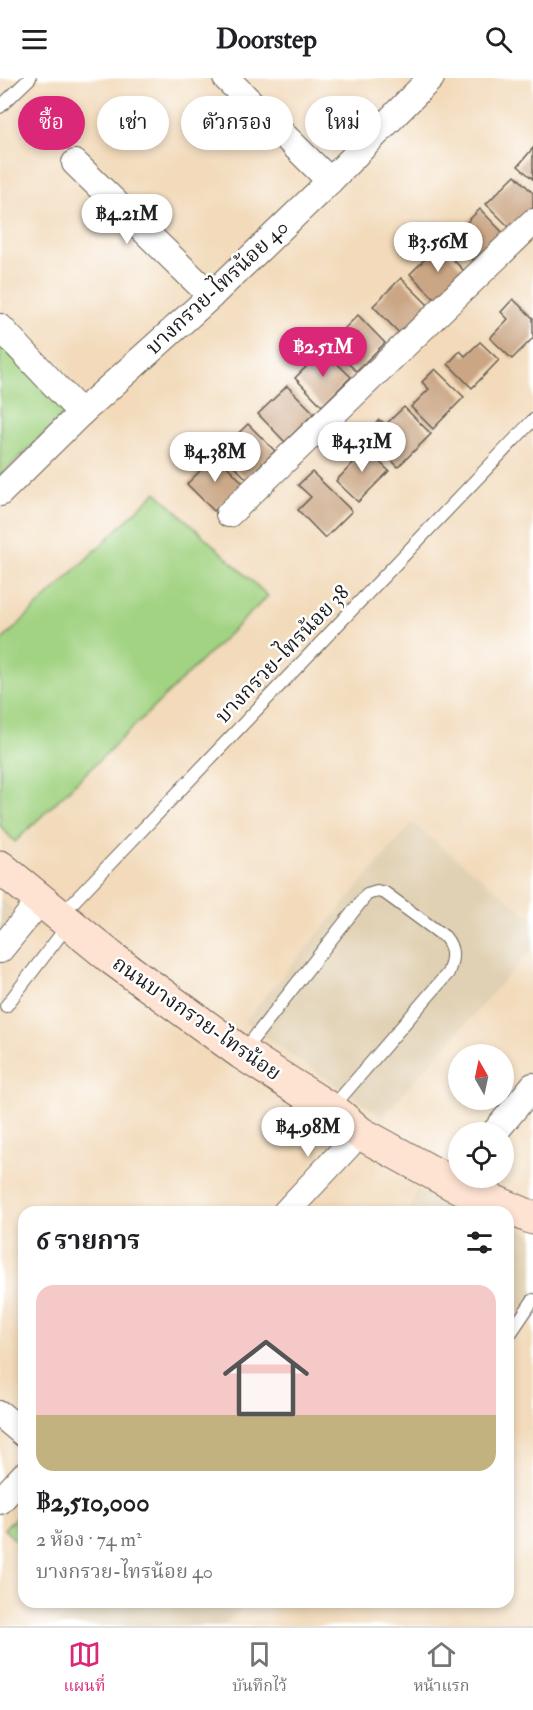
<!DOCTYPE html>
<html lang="th">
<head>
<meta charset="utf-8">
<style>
  body { margin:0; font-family:"IM FELL Double Pica","Noto Serif Thai",serif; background:#f6f6f6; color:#202124; height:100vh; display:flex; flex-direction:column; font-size:22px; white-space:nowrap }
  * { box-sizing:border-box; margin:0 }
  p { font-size:20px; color:#757577 }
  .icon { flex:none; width:33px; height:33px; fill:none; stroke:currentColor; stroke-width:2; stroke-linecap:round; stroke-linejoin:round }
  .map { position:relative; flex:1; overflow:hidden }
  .panel { position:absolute; left:18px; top:1128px; width:496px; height:402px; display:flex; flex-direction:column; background:#fff; border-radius:18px; box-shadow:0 3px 9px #0003 }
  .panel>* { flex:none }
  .top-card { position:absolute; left:18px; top:18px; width:498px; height:54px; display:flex; gap:12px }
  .needle { width:39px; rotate:351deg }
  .tools { position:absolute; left:448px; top:966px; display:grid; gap:12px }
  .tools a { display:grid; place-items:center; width:66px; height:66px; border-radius:50%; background:#fff; box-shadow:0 3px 9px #0003; font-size:30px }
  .price { position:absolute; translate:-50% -51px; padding:0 14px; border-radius:21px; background:#fff; color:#222; font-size:20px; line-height:39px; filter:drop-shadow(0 2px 3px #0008) }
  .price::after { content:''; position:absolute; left:50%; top:36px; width:18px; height:14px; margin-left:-9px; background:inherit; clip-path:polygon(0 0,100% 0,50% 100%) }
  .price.current { background:#db2777; color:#fff }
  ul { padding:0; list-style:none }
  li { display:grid; align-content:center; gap:12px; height:318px; padding:0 18px }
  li+li { border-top:2px solid #e0e0e0 }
  li span { display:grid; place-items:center; height:186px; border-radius:18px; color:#555 }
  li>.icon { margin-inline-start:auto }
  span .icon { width:108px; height:108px; fill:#fffc; stroke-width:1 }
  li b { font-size:26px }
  h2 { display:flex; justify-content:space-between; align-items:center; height:72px; padding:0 18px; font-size:26px }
  .pill { padding:0 21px; border-radius:27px; background:#fff; box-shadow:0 3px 9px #0003; font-size:21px; line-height:54px }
  .pill.current { background:#db2777; color:#fff }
  header { display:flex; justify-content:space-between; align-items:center; height:78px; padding:0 18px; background:#fff; font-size:27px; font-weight:700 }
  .tabs { display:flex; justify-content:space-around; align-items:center; height:84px; border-top:2px solid #e0e0e0; background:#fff; font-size:16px; color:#757577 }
  .tabs a { display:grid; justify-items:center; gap:3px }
  .tabs .current { color:#db2777 }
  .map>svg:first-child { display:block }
</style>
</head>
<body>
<header><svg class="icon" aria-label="menu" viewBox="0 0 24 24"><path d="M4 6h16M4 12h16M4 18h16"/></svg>Doorstep<svg class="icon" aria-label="search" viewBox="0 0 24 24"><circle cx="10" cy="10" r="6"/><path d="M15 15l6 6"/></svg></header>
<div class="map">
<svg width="533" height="1548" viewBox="0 0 533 1548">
  <rect width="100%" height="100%" fill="#fff"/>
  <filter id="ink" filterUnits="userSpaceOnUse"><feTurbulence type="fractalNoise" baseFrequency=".0167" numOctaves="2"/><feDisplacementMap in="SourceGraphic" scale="12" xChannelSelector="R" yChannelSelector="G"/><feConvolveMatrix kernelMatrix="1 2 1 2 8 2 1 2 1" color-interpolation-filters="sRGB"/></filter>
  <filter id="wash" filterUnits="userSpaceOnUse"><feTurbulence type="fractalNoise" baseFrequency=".008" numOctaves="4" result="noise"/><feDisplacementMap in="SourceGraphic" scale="24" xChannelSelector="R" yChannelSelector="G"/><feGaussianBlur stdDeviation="1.35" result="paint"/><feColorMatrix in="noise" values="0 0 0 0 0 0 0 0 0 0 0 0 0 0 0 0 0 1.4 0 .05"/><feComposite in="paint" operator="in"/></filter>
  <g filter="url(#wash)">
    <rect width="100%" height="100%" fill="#f2daba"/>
    <g fill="#e1d1b4">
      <path d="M412 745 533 841V870L382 1039 244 944Z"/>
      <path d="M0 821 19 837 0 859Z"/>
      <path d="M417 1111 475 1134H409Z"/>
      <path d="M509 1147 533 1157V1214L509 1252Z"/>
      <path d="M81 1524H248L224 1548H55Z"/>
    </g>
    <g fill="#a2d382" stroke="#5f784f" stroke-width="1.5">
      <path d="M0 265 67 333 0 398Z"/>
      <path d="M156 414 268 518 15 764 0 748V564Z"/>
      <path d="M24 1431V1471L4 1451Z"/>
    </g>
    <g id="blocks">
      <g fill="#caa684">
        <path d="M533 70V101L518 88Z"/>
        <path d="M515 97 533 115V135L514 154 486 126Z"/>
        <path d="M480 131 507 159 479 187 451 160Z"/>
        <path d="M439 167 466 195 437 223 410 196Z"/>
        <path d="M401 200 429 228 400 256 373 228Z"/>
        <path d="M513 221 533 240V260L512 281 490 260 508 241 501 234Z"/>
        <path d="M358 237 385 265 356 293 329 266Z"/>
        <path d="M480 264 499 282 472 310 448 286 460 273 465 278Z"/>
        <path d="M323 272 351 299 322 328 295 300Z"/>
        <path d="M435 291 464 319 433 351 411 329 429 311 422 304Z"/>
        <path d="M287 308 314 335 285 364 258 336Z"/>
        <path d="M404 329 431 356 398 389 366 356 379 342 386 346Z"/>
        <path d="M248 346 275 373 247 401 219 374Z"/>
        <path d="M360 365 389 393 358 424 336 403 354 384 347 377Z"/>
        <path d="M216 377 243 405 214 433 187 406Z"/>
        <path d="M312 394 352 433 325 460 298 432 311 419 298 407Z"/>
      </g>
    </g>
  </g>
  <g filter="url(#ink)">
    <use href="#blocks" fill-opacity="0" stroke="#675e53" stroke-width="1.5"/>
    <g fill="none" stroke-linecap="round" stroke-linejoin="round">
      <defs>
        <g id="service">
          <path d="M0 29 30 0"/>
          <path d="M60 838 533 342"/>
          <path d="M6 928 68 847"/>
          <path d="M242 975 367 816 377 813 385 815 445 859C455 871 453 881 448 895L331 1031"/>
          <path d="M508 1259 533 1222"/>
        </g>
        <g id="minor">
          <path d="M226 0 330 103"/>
          <path d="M75 85 211 218"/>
          <path d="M0 249 81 335"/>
          <path d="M0 415 81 335 211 218 330 103 431 0"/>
          <path d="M229 436 533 144"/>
          <path d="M0 872 40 823"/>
          <path d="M495 1054 533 1008"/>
          <path d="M286 1134 360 1055"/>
          <path d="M0 1336 24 1356"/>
          <path d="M0 1423 24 1397"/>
        </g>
        <path id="secondary" d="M0 789 113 881 242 975 339 1037 360 1055 453 1106 533 1140"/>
      </defs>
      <use href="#service" stroke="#675e53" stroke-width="14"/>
      <use href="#minor" stroke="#675e53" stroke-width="28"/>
      <use href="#secondary" stroke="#675e53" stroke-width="35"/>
      <use href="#service" stroke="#fff" stroke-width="12"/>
      <use href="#minor" stroke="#fff" stroke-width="26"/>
      <use href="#secondary" stroke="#fee3d2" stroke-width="33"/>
    </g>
  </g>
  <g text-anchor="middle" stroke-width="5" stroke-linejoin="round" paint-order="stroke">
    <g font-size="21" fill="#1c1c1c" stroke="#fff">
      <text transform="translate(217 209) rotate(-43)" y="7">บางกรวย-ไทรน้อย 40</text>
      <text transform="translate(282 576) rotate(-46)" y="7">บางกรวย-ไทรน้อย 38</text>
      <text transform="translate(197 940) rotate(35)" y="7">ถนนบางกรวย-ไทรน้อย</text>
    </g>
  </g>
</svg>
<div class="tools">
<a><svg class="needle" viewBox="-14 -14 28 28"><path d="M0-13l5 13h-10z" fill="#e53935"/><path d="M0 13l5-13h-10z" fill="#757577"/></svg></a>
<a><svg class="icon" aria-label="locate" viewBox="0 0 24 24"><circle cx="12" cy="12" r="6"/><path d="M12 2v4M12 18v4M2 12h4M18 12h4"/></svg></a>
</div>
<b class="price" style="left:127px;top:167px">฿4.21M</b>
<b class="price" style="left:438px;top:195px">฿3.56M</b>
<b class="price current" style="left:323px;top:300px">฿2.51M</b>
<b class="price" style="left:362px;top:395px">฿4.31M</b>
<b class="price" style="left:215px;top:405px">฿4.38M</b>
<b class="price" style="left:308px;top:1080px">฿4.98M</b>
<div class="top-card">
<a class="pill current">ซื้อ</a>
<a class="pill">เช่า</a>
<a class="pill">ตัวกรอง</a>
<a class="pill">ใหม่</a>
</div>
<section class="panel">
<h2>6 รายการ<svg class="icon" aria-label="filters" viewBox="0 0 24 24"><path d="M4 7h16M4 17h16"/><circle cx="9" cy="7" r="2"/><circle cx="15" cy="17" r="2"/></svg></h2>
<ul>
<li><span style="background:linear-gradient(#f6c9c9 70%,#c2b280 0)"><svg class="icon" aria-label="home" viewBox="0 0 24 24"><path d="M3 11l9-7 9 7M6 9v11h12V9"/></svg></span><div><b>฿2,510,000</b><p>2 ห้อง · 74 m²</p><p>บางกรวย-ไทรน้อย 40</p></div></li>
</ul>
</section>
</div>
<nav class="tabs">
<a class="current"><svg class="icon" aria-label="map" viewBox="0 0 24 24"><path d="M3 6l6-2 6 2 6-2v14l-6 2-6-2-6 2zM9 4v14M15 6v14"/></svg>แผนที่</a>
<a><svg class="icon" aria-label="saved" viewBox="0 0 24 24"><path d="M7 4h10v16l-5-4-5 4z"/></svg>บันทึกไว้</a>
<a><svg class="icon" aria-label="home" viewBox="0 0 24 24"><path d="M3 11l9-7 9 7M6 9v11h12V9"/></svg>หน้าแรก</a>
</nav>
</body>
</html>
